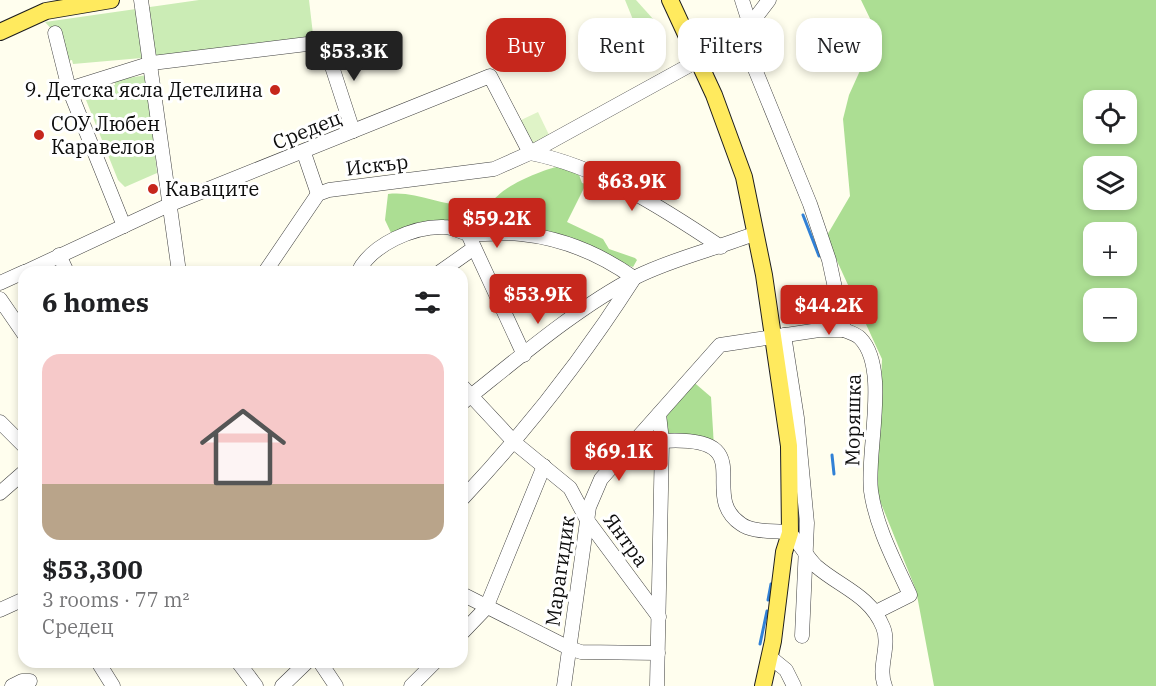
<!DOCTYPE html>
<html lang="en">
<head>
<meta charset="utf-8">
<style>
  body { margin:0; font-family:"IBM Plex Serif",serif; background:#f6f6f6; color:#202124; height:100vh; display:flex; flex-direction:column; font-size:22px; white-space:nowrap }
  * { box-sizing:border-box; margin:0 }
  p { font-size:20px; color:#757577 }
  .icon { flex:none; width:33px; height:33px; fill:none; stroke:currentColor; stroke-width:2; stroke-linecap:round; stroke-linejoin:round }
  .map { position:relative; flex:1; overflow:hidden }
  .drawer { position:absolute; left:18px; top:266px; width:450px; height:402px; display:flex; flex-direction:column; background:#fff; border-radius:18px; box-shadow:0 3px 9px #0003 }
  .drawer>* { flex:none }
  .top-card { position:absolute; left:486px; top:18px; width:570px; height:54px; display:flex; gap:12px }
  .fabs { position:absolute; left:1083px; top:90px; display:grid; gap:12px }
  .fabs a { display:grid; place-items:center; width:54px; height:54px; border-radius:12px; background:#fff; box-shadow:0 3px 9px #0003; font-size:30px }
  .price { position:absolute; translate:-50% -51px; padding:0 14px; border-radius:6px; background:#c6271c; color:#fff; font-size:20px; line-height:39px; filter:drop-shadow(0 2px 3px #0008) }
  .price::after { content:''; position:absolute; left:50%; top:36px; width:18px; height:14px; margin-left:-9px; background:inherit; clip-path:polygon(0 0,100% 0,50% 100%) }
  .price.selected { background:#222; color:#fff }
  ul { padding:0; list-style:none }
  li { display:grid; align-content:center; gap:12px; height:318px; padding:0 24px }
  li+li { border-top:2px solid #e0e0e0 }
  li span { display:grid; place-items:center; height:186px; border-radius:18px; color:#555 }
  li>.icon { margin-inline-start:auto }
  span .icon { width:108px; height:108px; fill:#fffc; stroke-width:1 }
  li b { font-size:26px }
  h2 { display:flex; justify-content:space-between; align-items:center; height:72px; padding:0 24px; font-size:26px }
  .pill { padding:0 21px; border-radius:18px; background:#fff; box-shadow:0 3px 9px #0003; font-size:21px; line-height:54px }
  .pill.selected { background:#c6271c; color:#fff }
  .map>svg:first-child { display:block }
</style>
</head>
<body>
<div class="map">
<svg width="1156" height="686" viewBox="0 0 1156 686">
  <rect width="100%" height="100%" fill="#fffeee"/>
  <g fill="#cbecb5">
    <path d="M199 0H309L314 43 73 64 72 60 62 62 55 33 45 22Z"/>
    <path d="M625 0H636L654 20 636 27Z"/>
    <path d="M147 75 157 173 125 187 118 180 82 90 115 85V80Z"/>
  </g>
  <g fill="#acde93" fill-rule="evenodd">
    <path d="M861 0H1156V686H934L916 590 876 491 882 359 826 237 850 196 843 119 849 95 877 33ZM1094 100H1126V134H1094ZM1094 166H1126V200H1094ZM1094 232H1126V266H1094ZM1094 298H1126V332H1094Z"/>
    <path d="M562 166 578 172 582 183 586 184 567 222 603 239 609 249 635 258 637 260 633 267 521 230 517 223H510L501 229 393 237 385 220 388 194C421 190 451 212 483 204 492 202 496 197 502 192 512 183 549 167 562 166Z"/>
    <path d="M690 379 711 397 714 447 662 441 659 414Z"/>
  </g>
  <path fill="#dff3c7" d="M538 112 550 137 531 146 519 121Z"/>
  <g fill="none" stroke-linecap="round" stroke-linejoin="round">
    <g stroke="#3181d6" stroke-width="3">
      <path d="M803 215 819 256"/>
      <path d="M832 455 834 474"/>
      <path d="M768 600 771 584"/>
      <path d="M760 644 767 611"/>
    </g>
    <defs>
      <g id="minor">
        <path d="M141 0 179 272"/>
        <path d="M742 0 750 25"/>
        <path d="M769 0 750 25 748 52 810 204 829 260 844 330C849 332 856 334 860 338 890 368 866 452 871 491 876 527 895 562 910 595L876 612"/>
        <path d="M55 33 69 89 124 226"/>
        <path d="M324 42 353 131"/>
        <path d="M703 68 748 52"/>
        <path d="M69 89 152 63 348 39"/>
        <path d="M304 153 318 194"/>
        <path d="M530 153C598 166 664 209 721 247"/>
        <path d="M468 234 524 355"/>
        <path d="M59 255 67 272"/>
        <path d="M25 272 171 204 490 76 530 153"/>
        <path d="M265 272 318 194 329 190 494 169 530 153 699 60"/>
        <path d="M358 272C372 244 414 226 444 227 454 227 461 233 470 234 487 235 504 232 521 234 562 238 600 254 634 278"/>
        <path d="M440 272 474 248"/>
        <path d="M0 283 24 272"/>
        <path d="M0 299 24 334"/>
        <path d="M784 335 797 418 807 523 802 636"/>
        <path d="M462 386 515 443 570 488 587 520 659 617"/>
        <path d="M462 403C515 361 576 308 636 277 674 258 716 249 756 233"/>
        <path d="M0 422 24 446"/>
        <path d="M662 441C765 435 696 494 741 524 753 533 775 530 790 533 799 543 807 557 816 566 840 587 870 595 883 627 891 646 877 667 885 686"/>
        <path d="M0 493 24 472"/>
        <path d="M462 499C526 431 583 358 633 280"/>
        <path d="M462 594 569 648 581 652 658 653"/>
        <path d="M0 610 24 599"/>
        <path d="M462 633 486 608 544 466"/>
        <path d="M770 657 786 670 794 686"/>
        <path d="M98 662 113 686"/>
        <path d="M238 662 256 686"/>
        <path d="M320 662 336 686"/>
        <path d="M12 686 22 681H30"/>
        <path d="M282 686 307 662"/>
        <path d="M411 686 435 662"/>
        <path d="M564 686 589 507 601 479 720 345 819 330H844"/>
        <path d="M657 686 662 441 659 414"/>
      </g>
      <g id="major">
        <path d="M670 0 714 95 744 177 764 275 789 446 790 533 784 552 773 641 763 686"/>
        <path d="M0 32 46 11 111 0"/>
      </g>
    </defs>
    <use href="#minor" stroke="#404040" stroke-width="15"/>
    <use href="#major" stroke="#1e1e1e" stroke-width="18"/>
    <use href="#minor" stroke="#fff" stroke-width="14"/>
    <use href="#major" stroke="#ffea5e" stroke-width="16"/>
  </g>
  <g fill="#c6271c" stroke="#fff" stroke-width="2">
    <circle cx="275" cy="90" r="6"/>
    <circle cx="39" cy="135" r="6"/>
    <circle cx="153" cy="189" r="6"/>
  </g>
  <g text-anchor="middle" stroke-width="6" stroke-linejoin="round" paint-order="stroke">
    <g font-size="20" fill="#0d0d0d" stroke="#fff" text-anchor="start">
      <text x="263" y="97" text-anchor="end">9. Детска ясла Детелина</text>
      <text x="51" y="131">СОУ Любен<tspan x="51" dy="23">Каравелов</tspan></text>
      <text x="165" y="196">Каваците</text>
    </g>
    <g font-size="20" fill="#0d0d0d" stroke="#fff">
      <text transform="translate(307 130) rotate(-22)" y="7">Средец</text>
      <text transform="translate(377 165) rotate(-7)" y="7">Искър</text>
      <text transform="translate(853 420) rotate(-89)" y="7">Моряшка</text>
      <text transform="translate(626 540) rotate(54)" y="7">Янтра</text>
      <text transform="translate(560 571) rotate(-82)" y="7">Марагидик</text>
    </g>
  </g>
</svg>
<div class="fabs">
<a><svg class="icon" aria-label="locate" viewBox="0 0 24 24"><circle cx="12" cy="12" r="6"/><path d="M12 2v4M12 18v4M2 12h4M18 12h4"/></svg></a>
<a><svg class="icon" aria-label="layers" viewBox="0 0 24 24"><path d="M12 4l9 5-9 5-9-5zM3 14l9 5 9-5"/></svg></a>
<a>+</a>
<a>−</a>
</div>
<b class="price selected" style="left:354px;top:82px">$53.3K</b>
<b class="price" style="left:632px;top:212px">$63.9K</b>
<b class="price" style="left:497px;top:249px">$59.2K</b>
<b class="price" style="left:538px;top:325px">$53.9K</b>
<b class="price" style="left:829px;top:336px">$44.2K</b>
<b class="price" style="left:619px;top:482px">$69.1K</b>
<div class="top-card">
<a class="pill selected">Buy</a>
<a class="pill">Rent</a>
<a class="pill">Filters</a>
<a class="pill">New</a>
</div>
<section class="drawer">
<h2>6 homes<svg class="icon" aria-label="filters" viewBox="0 0 24 24"><path d="M4 7h16M4 17h16"/><circle cx="9" cy="7" r="2"/><circle cx="15" cy="17" r="2"/></svg></h2>
<ul>
<li><span style="background:linear-gradient(#f6c9c9 70%,#b9a48a 0)"><svg class="icon" aria-label="home" viewBox="0 0 24 24"><path d="M3 11l9-7 9 7M6 9v11h12V9"/></svg></span><div><b>$53,300</b><p>3 rooms · 77 m²</p><p>Средец</p></div></li>
</ul>
</section>
</div>
</body>
</html>
